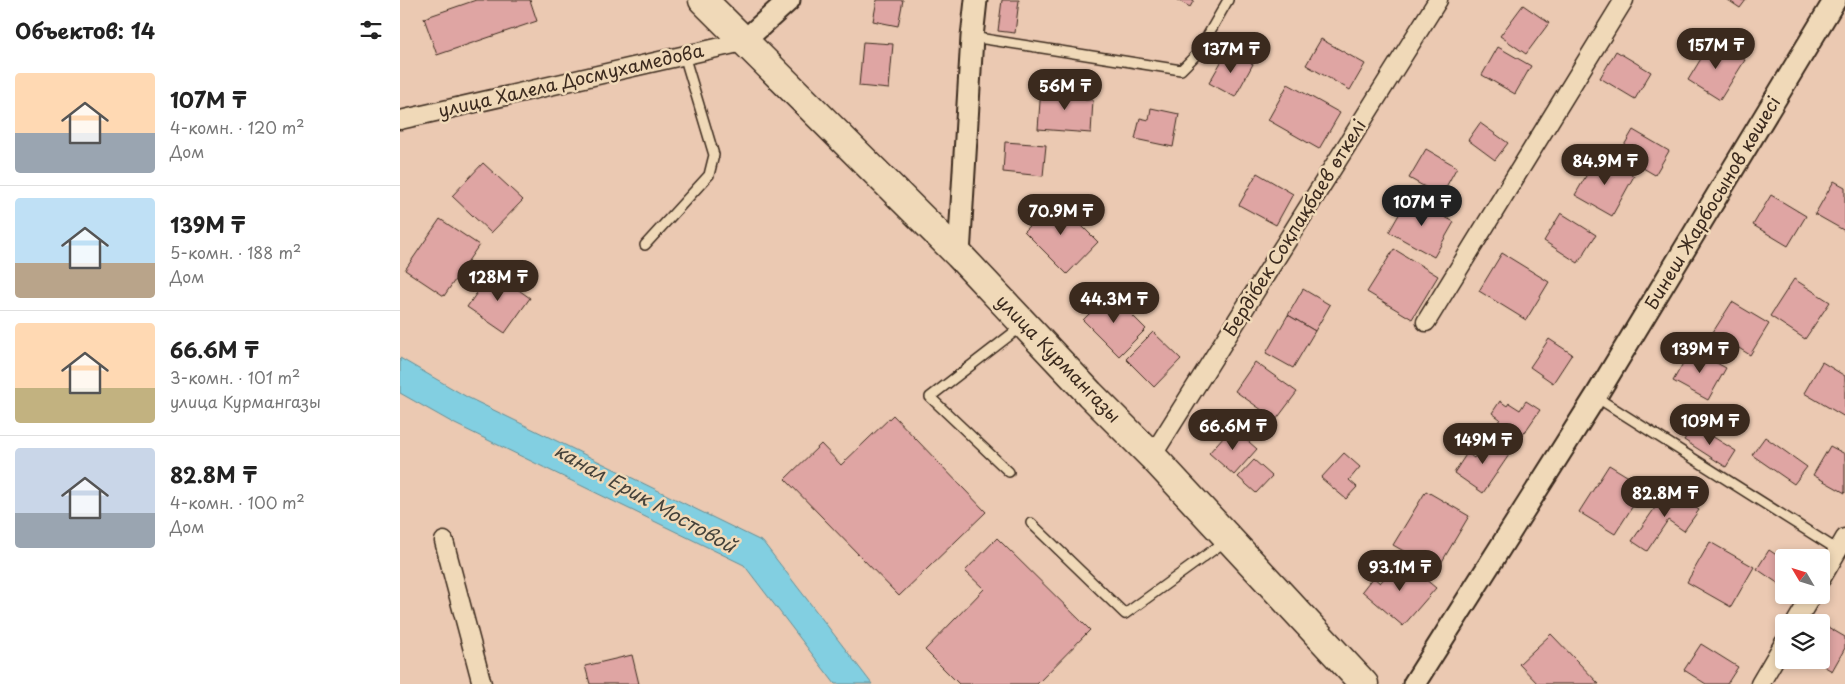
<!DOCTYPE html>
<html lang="ru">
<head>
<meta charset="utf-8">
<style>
  body { margin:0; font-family:"Playpen Sans",sans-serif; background:#f2f2f2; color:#222; height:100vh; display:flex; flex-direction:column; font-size:19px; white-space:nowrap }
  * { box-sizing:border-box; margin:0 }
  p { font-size:16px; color:#767676 }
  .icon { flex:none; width:28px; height:28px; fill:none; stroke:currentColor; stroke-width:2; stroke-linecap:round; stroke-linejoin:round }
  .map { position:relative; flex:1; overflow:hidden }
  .details { display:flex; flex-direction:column; background:#fff; width:400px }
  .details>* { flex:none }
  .needle { width:32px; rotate:308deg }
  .fabs { position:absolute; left:1375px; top:549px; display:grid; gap:10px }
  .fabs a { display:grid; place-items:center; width:55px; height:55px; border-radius:5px; background:#fff; box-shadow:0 2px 8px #0003; font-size:25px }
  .price { position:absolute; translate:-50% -42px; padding:0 11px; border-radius:18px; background:#3b2a1e; color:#fff; font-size:16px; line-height:32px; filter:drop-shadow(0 1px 2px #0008) }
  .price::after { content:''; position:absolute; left:50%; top:30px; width:15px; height:11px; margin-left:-8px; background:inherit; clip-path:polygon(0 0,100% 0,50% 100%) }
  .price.current { background:#222; color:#fff }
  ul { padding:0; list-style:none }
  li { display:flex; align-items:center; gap:15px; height:125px; padding:0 15px }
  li+li { border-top:1px solid #e0e0e0 }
  li span { display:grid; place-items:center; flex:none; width:140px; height:100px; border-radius:5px; color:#555 }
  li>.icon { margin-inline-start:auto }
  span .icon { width:60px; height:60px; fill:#fffc; stroke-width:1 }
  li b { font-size:21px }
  h2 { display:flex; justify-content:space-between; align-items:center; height:60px; padding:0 15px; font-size:21px }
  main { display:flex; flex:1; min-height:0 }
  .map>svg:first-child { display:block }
</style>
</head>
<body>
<main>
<section class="details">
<h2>Объектов: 14<svg class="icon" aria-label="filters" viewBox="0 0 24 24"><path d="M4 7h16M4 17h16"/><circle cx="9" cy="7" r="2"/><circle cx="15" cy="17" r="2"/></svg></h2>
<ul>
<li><span style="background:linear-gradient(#ffd9b3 60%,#9aa5b1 0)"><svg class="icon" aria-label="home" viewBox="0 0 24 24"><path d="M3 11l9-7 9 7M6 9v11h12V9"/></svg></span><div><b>107M ₸</b><p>4-комн. · 120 m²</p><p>Дом</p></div></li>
<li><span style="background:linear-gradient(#bfe0f5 65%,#b9a48a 0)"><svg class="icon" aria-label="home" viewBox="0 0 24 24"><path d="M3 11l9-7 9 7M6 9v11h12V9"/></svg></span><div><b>139M ₸</b><p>5-комн. · 188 m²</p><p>Дом</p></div></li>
<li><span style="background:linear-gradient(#ffd9b3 65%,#c2b280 0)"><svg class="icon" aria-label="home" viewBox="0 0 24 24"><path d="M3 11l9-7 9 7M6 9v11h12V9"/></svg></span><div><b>66.6M ₸</b><p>3-комн. · 101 m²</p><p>улица Курмангазы</p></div></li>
<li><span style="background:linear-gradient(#c9d6e8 65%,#9aa5b1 0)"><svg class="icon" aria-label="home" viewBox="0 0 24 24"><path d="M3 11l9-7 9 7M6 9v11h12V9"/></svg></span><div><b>82.8M ₸</b><p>4-комн. · 100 m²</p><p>Дом</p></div></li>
</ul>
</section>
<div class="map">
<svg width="1445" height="684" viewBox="0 0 1445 684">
  <rect width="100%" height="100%" fill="#ebc9b2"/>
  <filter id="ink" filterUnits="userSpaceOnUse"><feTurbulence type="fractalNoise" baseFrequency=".02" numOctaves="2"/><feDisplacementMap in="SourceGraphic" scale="10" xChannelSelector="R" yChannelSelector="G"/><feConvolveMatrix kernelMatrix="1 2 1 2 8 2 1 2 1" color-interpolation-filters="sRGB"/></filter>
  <g filter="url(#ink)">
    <path fill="#82cfe1" stroke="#668d93" d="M0 358 67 397 363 542 472 684H435L344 565 53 423 0 393Z"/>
    <g fill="#dfa5a3" stroke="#3b2a1e">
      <path d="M76 0H130L137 21 37 55 24 18Z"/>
      <path d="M477 0H503L498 26 473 21Z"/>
      <path d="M602 0H619L615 33 598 31Z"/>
      <path d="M777 0H794L790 7Z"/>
      <path d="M1328 0H1346L1340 8Z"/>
      <path d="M1123 5 1149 23 1126 54 1100 36Z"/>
      <path d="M921 39 965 64 950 90 906 65Z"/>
      <path d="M1313 39 1345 60 1320 100 1288 80Z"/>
      <path d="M463 42 493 44 489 89 459 86Z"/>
      <path d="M1098 47 1131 66 1115 94 1082 75Z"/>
      <path d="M828 50 853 64 835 97 809 83Z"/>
      <path d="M1216 51 1251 72 1235 99 1200 78Z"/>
      <path d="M888 84 940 113 919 149 868 120Z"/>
      <path d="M641 88 685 91V100H693L691 133 638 129Z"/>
      <path d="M751 108 779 114 773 147 735 139 740 118 749 120Z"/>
      <path d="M1080 123 1108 143 1095 160 1068 140Z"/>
      <path d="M1233 130 1269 151 1255 175 1219 154Z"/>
      <path d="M605 142 646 145 643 176 603 172Z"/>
      <path d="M1026 149 1057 167 1041 196 1009 178Z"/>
      <path d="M1198 155 1234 176 1212 216 1175 195Z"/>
      <path d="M83 163 123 200 91 233 52 196Z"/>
      <path d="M857 173 893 194 876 225 839 205Z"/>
      <path d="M1434 181 1445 187V231L1415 214Z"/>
      <path d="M1371 195 1406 216 1388 246 1353 225Z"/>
      <path d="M1009 197 1054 222 1034 257 989 232Z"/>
      <path d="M655 199 698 242 667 274 624 231Z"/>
      <path d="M1161 213 1196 235 1178 263 1144 241Z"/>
      <path d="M40 219 79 245 44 296 5 270Z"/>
      <path d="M994 249 1038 276 1012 319 967 292Z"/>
      <path d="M1102 253 1149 282 1126 320 1079 291Z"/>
      <path d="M92 271 130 298 105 333 67 307Z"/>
      <path d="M1394 279 1430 302 1405 339 1370 316Z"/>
      <path d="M903 289 930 305 915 331 888 315Z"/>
      <path d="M710 293 746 329 719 356 683 320Z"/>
      <path d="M1332 302 1369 324 1350 355 1313 332Z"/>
      <path d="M888 315 915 331 893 368 866 353Z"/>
      <path d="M753 332 781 359 754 387 726 359Z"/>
      <path d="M1149 339 1172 354 1153 383 1130 367Z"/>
      <path d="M1291 349 1326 368 1308 400 1273 381Z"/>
      <path d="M855 362 897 392 876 420 835 391Z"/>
      <path d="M1422 362 1445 376V417L1404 393Z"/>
      <path d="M1100 401 1107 406 1109 403 1120 410 1126 401 1140 410 1111 452 1089 436 1100 419 1092 413Z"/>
      <path d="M493 415 586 512 499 596 385 479 421 444 441 465Z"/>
      <path d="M1294 425 1336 451 1326 467 1284 440Z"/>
      <path d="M832 427 857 449 834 475 809 453Z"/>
      <path d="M1089 436 1111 452 1083 493 1054 473 1067 453 1074 458Z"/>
      <path d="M1365 437 1407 467 1394 484 1352 455Z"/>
      <path d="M1430 446 1445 454V493L1413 475Z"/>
      <path d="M944 453 960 467 949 480 957 487 946 499 921 478Z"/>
      <path d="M854 460 872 476 856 493 838 477Z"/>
      <path d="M1209 465 1245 487 1215 534 1179 512Z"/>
      <path d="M1268 489 1299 510 1284 531 1268 520 1247 551 1232 541Z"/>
      <path d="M1026 491 1069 516 1037 570 993 545Z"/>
      <path d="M597 538 690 630 637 684H559L525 650 584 589 565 571Z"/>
      <path d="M1310 542 1354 567 1331 607 1287 582Z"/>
      <path d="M1369 550 1384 560V577L1379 584 1357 569Z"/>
      <path d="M1001 559 1036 588 1003 626 962 591 973 577 980 583Z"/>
      <path d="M1421 623 1445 637V648L1432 671 1413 660H1421Z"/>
      <path d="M1151 634 1199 684H1138L1119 664Z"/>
      <path d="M1301 644 1338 667 1327 684H1306L1284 670Z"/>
      <path d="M232 655 239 684H190L185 666Z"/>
    </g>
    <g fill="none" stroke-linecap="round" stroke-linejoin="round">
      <defs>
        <g id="service">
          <path d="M572 37 781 70 797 54 828 0"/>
          <path d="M245 245 309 175 314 155 284 55"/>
          <path d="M1196 397 1441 552"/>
          <path d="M609 472 530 397 622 326"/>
          <path d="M631 523 725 614 827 540"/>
        </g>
        <g id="minor">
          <path d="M0 120 343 42"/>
          <path d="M1026 322 1224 0"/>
          <path d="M752 456 1038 0"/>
          <path d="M44 541 82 684"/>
          <path d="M1421 579 1445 538"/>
          <path d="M1396 622 1412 595"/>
          <path d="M1360 684 1384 643"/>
        </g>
        <g id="tertiary">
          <path d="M343 42 389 0"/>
          <path d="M559 255 572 37 576 0"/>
          <path d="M1014 684 1196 396 1435 0"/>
        </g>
        <path id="primary" d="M303 0 559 255 690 394 752 456 964 684"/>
      </defs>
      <use href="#service" stroke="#3b2a1e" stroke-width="12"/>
      <use href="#minor" stroke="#3b2a1e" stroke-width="21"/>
      <use href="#tertiary" stroke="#3b2a1e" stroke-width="25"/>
      <use href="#primary" stroke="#3b2a1e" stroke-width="31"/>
      <use href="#service" stroke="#f0d9b8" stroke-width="9"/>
      <use href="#minor" stroke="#f0d9b8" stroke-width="18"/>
      <use href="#tertiary" stroke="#f0d9b8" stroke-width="21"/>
      <use href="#primary" stroke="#f0d9b8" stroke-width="28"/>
    </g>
  </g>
  <g text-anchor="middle" stroke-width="5" stroke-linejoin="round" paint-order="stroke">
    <g font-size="18" fill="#3b2a1e" stroke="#f0d9b8">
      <text transform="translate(171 81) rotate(-13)" y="6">улица Халела Досмухамедова</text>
      <text transform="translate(1313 203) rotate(-59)" y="6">Бинеш Жарбосынов көшесі</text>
      <text transform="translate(895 228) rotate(-58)" y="6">Бердібек Соқпақбаев өткелі</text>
      <text transform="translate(658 359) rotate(46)" y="6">улица Курмангазы</text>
    </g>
    <g font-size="19" font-style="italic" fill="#46433b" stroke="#f0d9b8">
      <text transform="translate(245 498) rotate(29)" y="7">канал Ерик Мостовой</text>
    </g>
  </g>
</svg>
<div class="fabs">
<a><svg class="needle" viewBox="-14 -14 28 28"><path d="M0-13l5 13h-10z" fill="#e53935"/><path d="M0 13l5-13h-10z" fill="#767676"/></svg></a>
<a><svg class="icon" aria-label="layers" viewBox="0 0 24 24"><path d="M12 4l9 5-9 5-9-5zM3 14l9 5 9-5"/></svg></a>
</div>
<b class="price" style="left:1316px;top:70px">157M ₸</b>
<b class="price" style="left:831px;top:74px">137M ₸</b>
<b class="price" style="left:665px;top:111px">56M ₸</b>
<b class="price" style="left:1205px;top:186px">84.9M ₸</b>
<b class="price current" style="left:1022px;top:227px">107M ₸</b>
<b class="price" style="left:661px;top:236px">70.9M ₸</b>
<b class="price" style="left:98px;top:302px">128M ₸</b>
<b class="price" style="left:714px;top:324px">44.3M ₸</b>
<b class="price" style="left:1300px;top:374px">139M ₸</b>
<b class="price" style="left:1310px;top:446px">109M ₸</b>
<b class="price" style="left:833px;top:451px">66.6M ₸</b>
<b class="price" style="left:1083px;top:465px">149M ₸</b>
<b class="price" style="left:1265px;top:518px">82.8M ₸</b>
<b class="price" style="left:1000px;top:592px">93.1M ₸</b>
</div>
</main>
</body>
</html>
